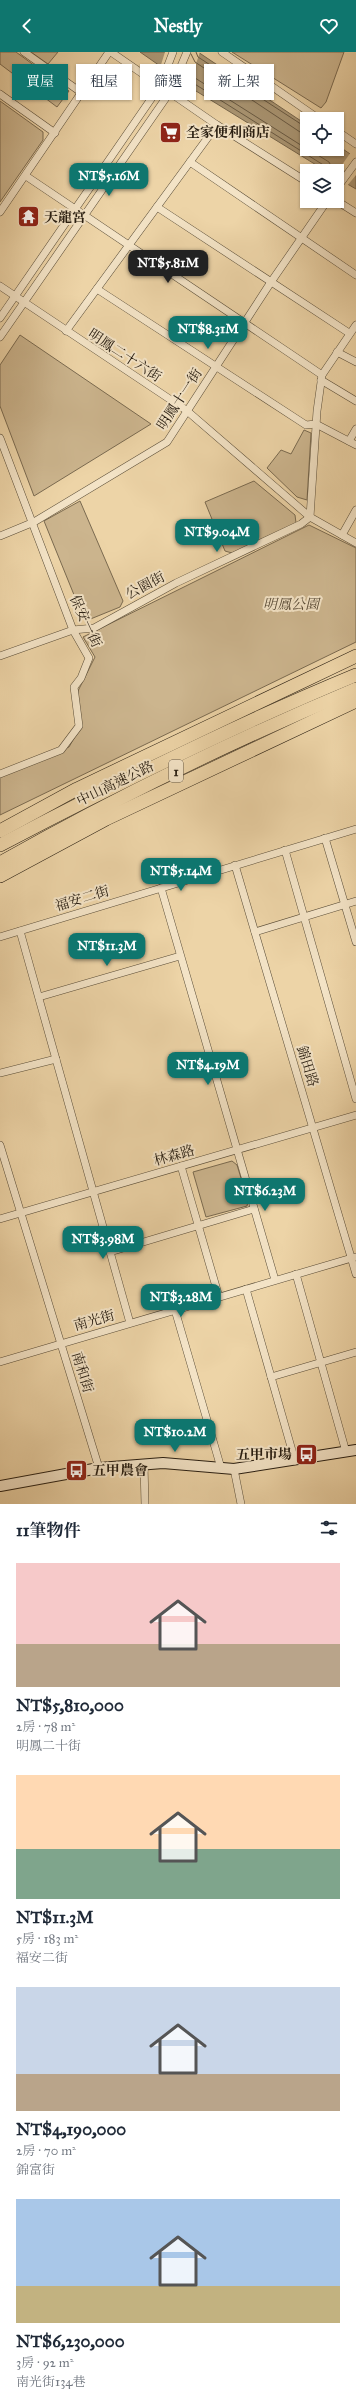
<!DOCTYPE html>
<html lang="zh-TW">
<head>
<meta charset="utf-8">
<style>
  body { margin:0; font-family:"IM FELL Great Primer","Noto Serif TC",serif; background:#f2f2f3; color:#1f2937; height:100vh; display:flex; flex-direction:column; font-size:15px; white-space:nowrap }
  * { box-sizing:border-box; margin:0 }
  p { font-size:13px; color:#747a83 }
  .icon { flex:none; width:22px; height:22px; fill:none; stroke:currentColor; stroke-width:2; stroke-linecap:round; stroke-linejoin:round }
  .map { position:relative; height:1452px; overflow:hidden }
  .panel { display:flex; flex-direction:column; background:#fff; flex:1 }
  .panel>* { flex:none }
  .guide { position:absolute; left:12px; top:12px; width:332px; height:36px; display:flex; gap:8px }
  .buttons { position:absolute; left:300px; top:60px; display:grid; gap:8px }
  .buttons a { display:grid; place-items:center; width:44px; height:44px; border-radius:0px; background:#fff; box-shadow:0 1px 3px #0004; font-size:20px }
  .price { position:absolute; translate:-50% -34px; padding:0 9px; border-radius:8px; background:#0f766e; color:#fff; font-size:13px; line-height:26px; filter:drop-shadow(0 1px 2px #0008) }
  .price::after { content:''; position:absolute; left:50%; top:24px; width:12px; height:9px; margin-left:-6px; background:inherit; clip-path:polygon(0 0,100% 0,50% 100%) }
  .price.active { background:#222; color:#fff }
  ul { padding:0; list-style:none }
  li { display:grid; align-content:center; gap:8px; height:212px; padding:0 16px }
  li span { display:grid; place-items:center; height:124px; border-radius:0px; color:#555 }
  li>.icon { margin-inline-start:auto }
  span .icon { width:72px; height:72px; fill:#fffc; stroke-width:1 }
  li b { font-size:17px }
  h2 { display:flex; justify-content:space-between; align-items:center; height:48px; padding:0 16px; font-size:17px }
  .pill { padding:0 14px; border-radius:0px; background:#fff; box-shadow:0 1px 3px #0004; font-size:14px; line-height:36px }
  .pill.active { background:#0f766e; color:#fff }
  header { display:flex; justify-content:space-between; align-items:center; height:52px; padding:0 16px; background:#0f766e; color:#fff; font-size:18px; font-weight:700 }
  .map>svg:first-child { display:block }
</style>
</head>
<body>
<header><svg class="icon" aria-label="back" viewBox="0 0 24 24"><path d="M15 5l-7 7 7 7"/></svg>Nestly<svg class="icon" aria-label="heart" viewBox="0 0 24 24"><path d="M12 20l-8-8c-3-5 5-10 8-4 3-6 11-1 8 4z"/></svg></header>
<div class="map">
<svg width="356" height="1452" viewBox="0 0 356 1452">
  <rect width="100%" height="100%" fill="#edd4a7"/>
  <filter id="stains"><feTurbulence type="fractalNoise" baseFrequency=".005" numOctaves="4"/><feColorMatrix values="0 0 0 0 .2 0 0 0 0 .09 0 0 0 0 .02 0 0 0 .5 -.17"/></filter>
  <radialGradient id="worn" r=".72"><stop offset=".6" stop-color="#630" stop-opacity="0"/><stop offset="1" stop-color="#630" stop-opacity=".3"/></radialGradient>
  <g fill="#ccb58e" stroke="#7a6a50">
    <path d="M0 0H16L69 39 57 55 0 12Z"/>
    <path d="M31 0H58L48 12Z"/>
    <path d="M232 0H344L326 50 321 56Z"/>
    <path d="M0 49 43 80V88L0 150Z"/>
    <path d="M20 283 151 372 34 444 0 354V313Z"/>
    <path d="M304 378 311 381 307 448 297 445 267 416 281 398 291 402Z"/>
    <path d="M254 429 295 463 296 471 232 501 225 499 205 450Z"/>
    <path d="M80 449 123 549 120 555 88 568 83 565 44 469Z"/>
    <path d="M309 473 356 496V590L0 763V724L69 695 81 674 78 639 95 605 83 585Z"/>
    <path d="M232 1109 237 1113 248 1149 247 1154 206 1165 193 1120Z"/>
  </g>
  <path fill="#aa9674" stroke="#76664d" d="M140 0H198L307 73V97H337V93L356 106V137L337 126V119H326L196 39Z"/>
  <g fill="#edd4a7">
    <path d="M165 0H200L188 35 160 16Z"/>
    <path d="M351 100 356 103V123L347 134 337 128V120Z"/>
  </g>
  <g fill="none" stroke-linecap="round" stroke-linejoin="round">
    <g stroke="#695a43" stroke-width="1">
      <path d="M196 0 198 5 307 76"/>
      <path d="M191 2 195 10 300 80 307 81"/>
      <path d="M184 19 307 97"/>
      <path d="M182 24 325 114 328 119"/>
      <path d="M308 97 329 110 333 118 344 119"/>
    </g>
    <defs>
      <g id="street">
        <path d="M24 0 82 41"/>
        <path d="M111 0 217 73 307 130"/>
        <path d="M222 0 319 67"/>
        <path d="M0 42 55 81"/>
        <path d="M337 79 356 92"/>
        <path d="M190 110 356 223"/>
        <path d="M26 124 322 323"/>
        <path d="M337 136 356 110"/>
        <path d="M337 149 356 161"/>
        <path d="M157 155 349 281"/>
        <path d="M0 160 109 0"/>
        <path d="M0 234 186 358 310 465"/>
        <path d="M97 237 306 373 316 372 356 393"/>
        <path d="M0 266 160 34 173 0"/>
        <path d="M66 279 217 73"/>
        <path d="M0 285 170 40 187 0"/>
        <path d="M337 300 356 310"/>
        <path d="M321 328 356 349"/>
        <path d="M0 386 73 578 89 606 81 626 74 635 79 674 61 698 0 722"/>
        <path d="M349 389 356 377"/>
        <path d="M310 465 317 359 322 323 356 273"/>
        <path d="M342 483 356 458"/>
        <path d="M0 484 34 470 167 390 271 230 327 149"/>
        <path d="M0 604 73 578 94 576 176 531 301 472 310 465 356 491"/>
        <path d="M325 786 356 890"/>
        <path d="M285 798 356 1047"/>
        <path d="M235 813 356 1222"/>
        <path d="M161 836 275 1228"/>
        <path d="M20 879 130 1271"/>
        <path d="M255 880 356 849"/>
        <path d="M0 885 356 777"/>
        <path d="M39 945 180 904"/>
        <path d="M0 1021 56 1007"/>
        <path d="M0 1093 99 1416"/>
        <path d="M181 1114 219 1245"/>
        <path d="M0 1167 356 1063"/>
        <path d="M110 1200 254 1157"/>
        <path d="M296 1222 346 1400"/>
        <path d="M246 1237 295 1409"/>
        <path d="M175 1258 221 1416"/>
        <path d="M0 1310 355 1205"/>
        <path d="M271 1325 356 1300"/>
        <path d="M144 1412 145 1452"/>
        <path d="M234 1417 241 1452"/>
      </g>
      <path id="secondary" d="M0 1434 99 1416 163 1411 234 1417 356 1398"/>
      <g id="highway">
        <path d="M0 779 77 737 356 604"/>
        <path d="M0 793C116 732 235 673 356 623"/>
        <path d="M0 811C115 746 234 688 356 637"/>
        <path d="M0 824 106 767 356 649"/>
      </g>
    </defs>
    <use href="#street" stroke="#594c37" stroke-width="8"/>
    <use href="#secondary" stroke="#281e12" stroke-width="12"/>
    <use href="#highway" stroke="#281e12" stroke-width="14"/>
    <use href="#street" stroke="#f3e3c6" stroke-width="7"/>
    <use href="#secondary" stroke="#f3e3c6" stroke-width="10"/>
    <use href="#highway" stroke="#edd4a7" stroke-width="13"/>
  </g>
  <defs>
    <symbol id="supermarket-square" viewBox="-11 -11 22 22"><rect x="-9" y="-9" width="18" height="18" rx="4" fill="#8f2418" stroke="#f3e3c6"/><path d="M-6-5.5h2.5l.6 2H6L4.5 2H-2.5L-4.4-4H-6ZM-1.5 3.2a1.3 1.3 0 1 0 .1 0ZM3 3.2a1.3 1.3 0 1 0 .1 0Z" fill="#fff"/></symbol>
    <symbol id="temple-square" viewBox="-11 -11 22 22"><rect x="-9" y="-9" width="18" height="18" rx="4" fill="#8f2418" stroke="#f3e3c6"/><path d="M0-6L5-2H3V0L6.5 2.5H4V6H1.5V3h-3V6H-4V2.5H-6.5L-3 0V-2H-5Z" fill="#fff"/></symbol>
    <symbol id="bus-square" viewBox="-11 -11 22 22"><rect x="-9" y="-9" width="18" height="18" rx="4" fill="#8f2418" stroke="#f3e3c6"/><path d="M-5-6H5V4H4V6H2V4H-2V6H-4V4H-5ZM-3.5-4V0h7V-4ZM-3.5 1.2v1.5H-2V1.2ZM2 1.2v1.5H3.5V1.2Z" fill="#fff"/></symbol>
  </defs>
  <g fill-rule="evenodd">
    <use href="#supermarket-square" x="158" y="68" width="25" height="25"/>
    <use href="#temple-square" x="16" y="152" width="25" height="25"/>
    <use href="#bus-square" x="294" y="1390" width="25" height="25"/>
    <use href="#bus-square" x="64" y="1406" width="25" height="25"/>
  </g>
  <g text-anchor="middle" stroke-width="4" stroke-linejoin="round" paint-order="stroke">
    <rect fill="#f3e3c6" stroke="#655948" stroke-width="1" x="169" y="708" width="14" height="22" rx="3"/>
    <g font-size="13" font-weight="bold" fill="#281e12">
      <text x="176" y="724">1</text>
    </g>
    <g font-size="14" font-weight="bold" fill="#281e12" stroke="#f3e3c6" text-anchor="start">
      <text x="186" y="85">全家便利商店</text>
      <text x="44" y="170">天龍宮</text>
      <text x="292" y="1407" text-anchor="end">五甲市場</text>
      <text x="92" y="1423">五甲農會</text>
    </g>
    <g font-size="14" fill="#281e12" stroke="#f3e3c6">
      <text transform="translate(125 303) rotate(33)" y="5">明鳳二十六街</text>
      <text transform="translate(179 347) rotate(-57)" y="5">明鳳十一街</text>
      <text transform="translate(145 533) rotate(-28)" y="5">公園街</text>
      <text transform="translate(86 569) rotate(65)" y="5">保安一街</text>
      <text transform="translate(115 731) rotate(-26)" y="5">中山高速公路</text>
      <text transform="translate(82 846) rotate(-17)" y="5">福安二街</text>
      <text transform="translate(308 1014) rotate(73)" y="5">錦田路</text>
      <text transform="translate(174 1103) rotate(-16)" y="5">林森路</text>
      <text transform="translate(94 1268) rotate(-16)" y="5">南光街</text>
      <text transform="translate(83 1320) rotate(73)" y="5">南和街</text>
    </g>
    <g font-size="14" font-style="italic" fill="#594b37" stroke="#f3e3c6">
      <text x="291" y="557">明鳳公園</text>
    </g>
  </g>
  <rect width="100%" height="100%" filter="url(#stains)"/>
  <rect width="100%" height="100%" fill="url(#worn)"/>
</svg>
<div class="buttons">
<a><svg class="icon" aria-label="locate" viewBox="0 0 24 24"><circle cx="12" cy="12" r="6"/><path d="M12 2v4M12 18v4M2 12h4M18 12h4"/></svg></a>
<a><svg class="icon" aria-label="layers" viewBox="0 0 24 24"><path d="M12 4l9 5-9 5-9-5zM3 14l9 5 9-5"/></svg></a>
</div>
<b class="price" style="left:109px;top:145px">NT$5.16M</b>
<b class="price active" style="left:168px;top:232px">NT$5.81M</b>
<b class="price" style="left:208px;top:298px">NT$8.31M</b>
<b class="price" style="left:217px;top:501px">NT$9.04M</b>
<b class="price" style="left:181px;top:840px">NT$5.14M</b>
<b class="price" style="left:107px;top:915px">NT$11.3M</b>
<b class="price" style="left:208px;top:1034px">NT$4.19M</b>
<b class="price" style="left:265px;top:1160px">NT$6.23M</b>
<b class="price" style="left:103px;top:1208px">NT$3.98M</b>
<b class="price" style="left:181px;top:1266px">NT$3.28M</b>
<b class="price" style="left:175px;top:1401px">NT$10.2M</b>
<div class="guide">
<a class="pill active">買屋</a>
<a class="pill">租屋</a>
<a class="pill">篩選</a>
<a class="pill">新上架</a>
</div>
</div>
<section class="panel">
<h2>11筆物件<svg class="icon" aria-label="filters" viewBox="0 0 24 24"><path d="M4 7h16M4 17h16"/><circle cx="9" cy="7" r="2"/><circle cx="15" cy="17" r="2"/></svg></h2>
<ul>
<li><span style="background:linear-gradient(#f6c9c9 65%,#b9a48a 0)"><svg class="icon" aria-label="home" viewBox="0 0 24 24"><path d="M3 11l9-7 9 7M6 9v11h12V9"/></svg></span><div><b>NT$5,810,000</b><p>2房 · 78 m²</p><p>明鳳二十街</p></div></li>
<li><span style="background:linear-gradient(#ffd9b3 60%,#7fa58c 0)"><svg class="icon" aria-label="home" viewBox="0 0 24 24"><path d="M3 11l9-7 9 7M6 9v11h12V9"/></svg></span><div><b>NT$11.3M</b><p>5房 · 183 m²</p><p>福安二街</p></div></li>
<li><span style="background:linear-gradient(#c9d6e8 70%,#b9a48a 0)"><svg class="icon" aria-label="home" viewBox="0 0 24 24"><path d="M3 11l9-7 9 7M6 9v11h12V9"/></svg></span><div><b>NT$4,190,000</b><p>2房 · 70 m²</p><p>錦富街</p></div></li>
<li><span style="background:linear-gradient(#a9c7e8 70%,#c2b280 0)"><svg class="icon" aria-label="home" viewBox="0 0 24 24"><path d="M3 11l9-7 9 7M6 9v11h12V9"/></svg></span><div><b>NT$6,230,000</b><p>3房 · 92 m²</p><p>南光街134巷</p></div></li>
</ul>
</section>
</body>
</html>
